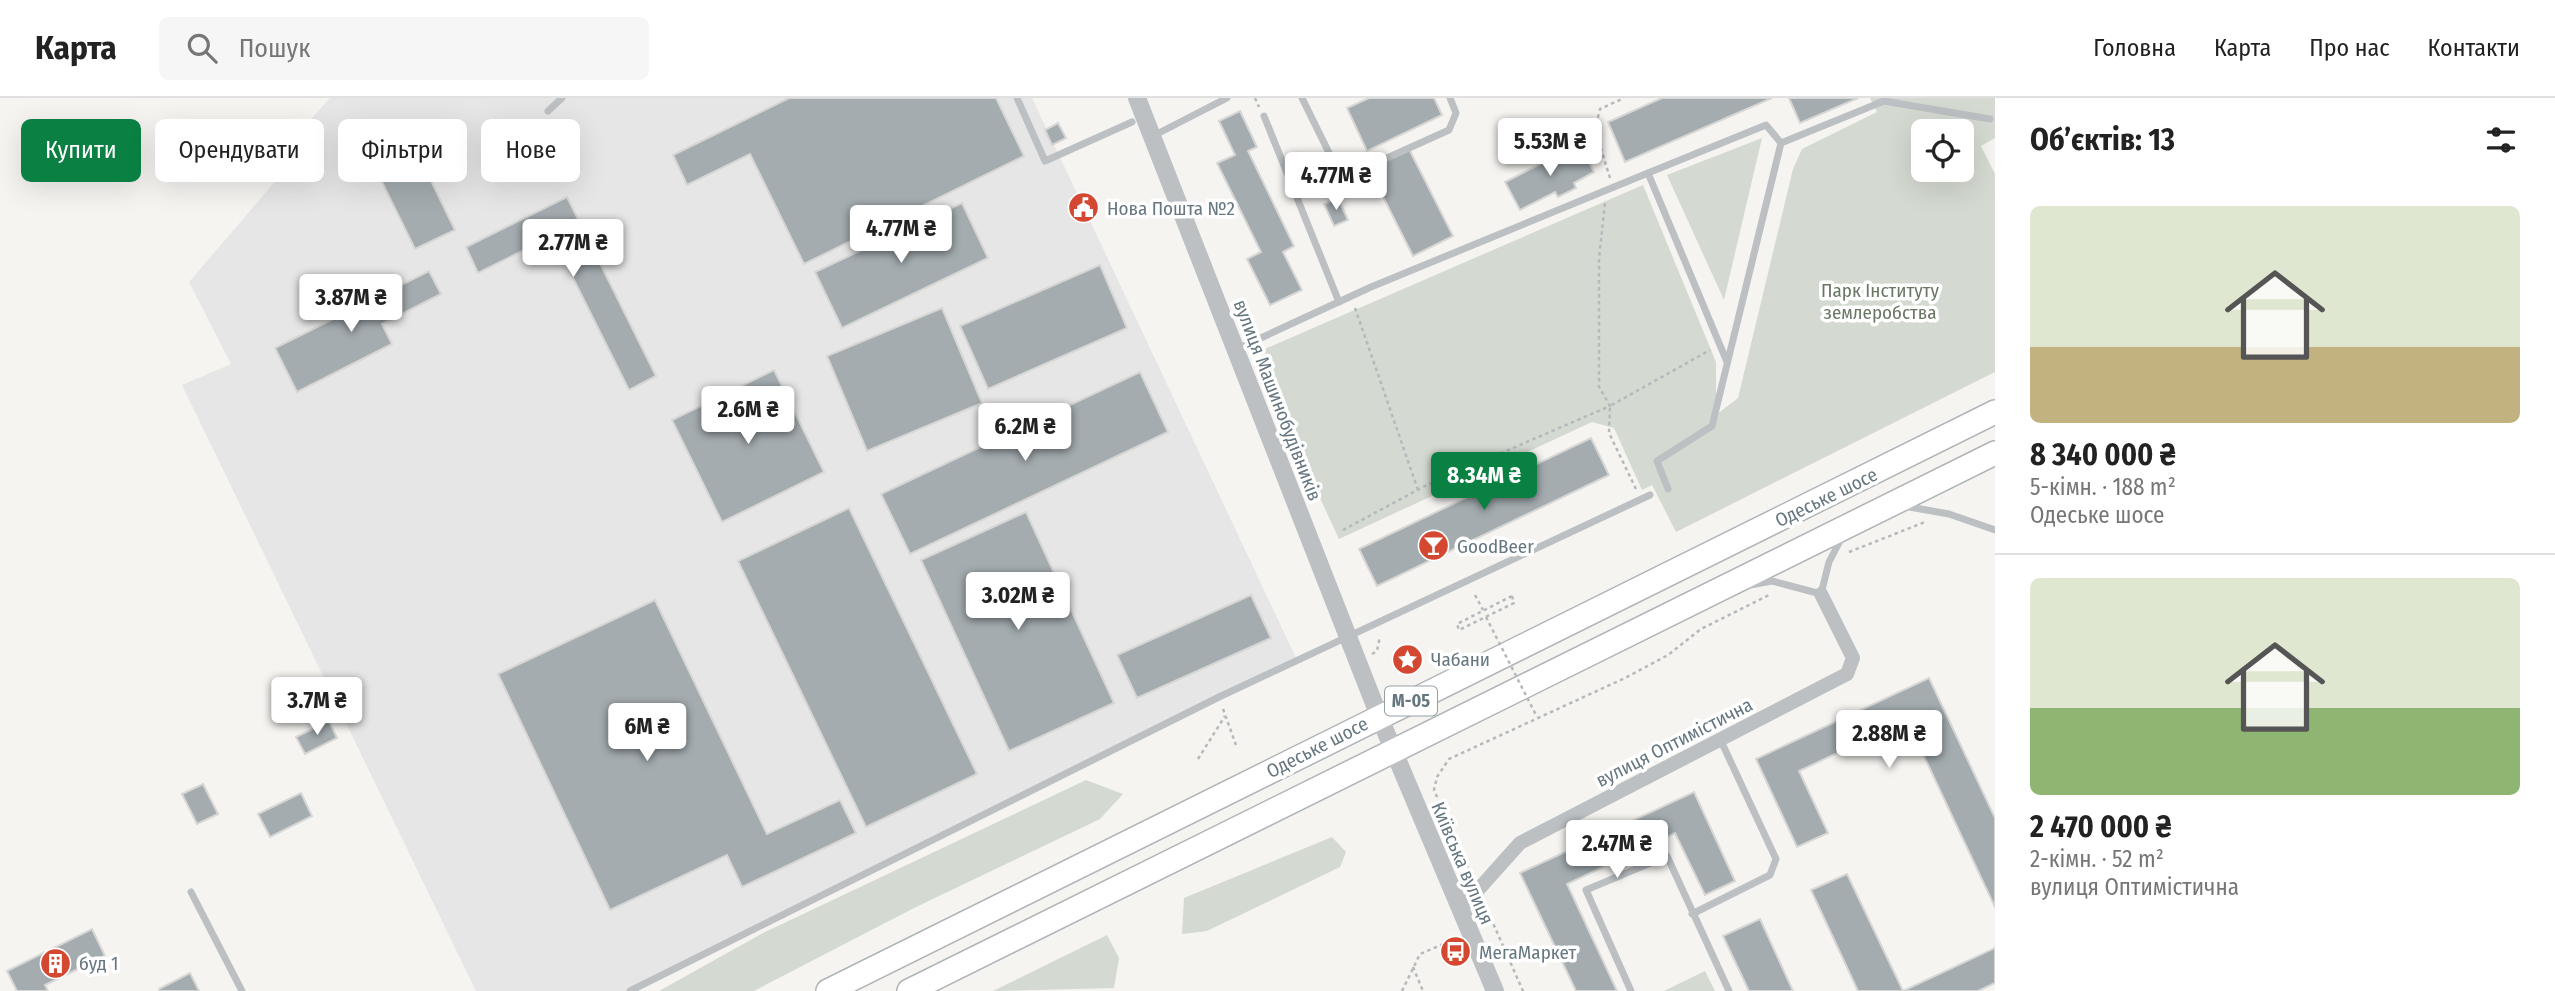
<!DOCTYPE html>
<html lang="uk">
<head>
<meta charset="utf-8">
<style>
  body { margin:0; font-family:"Fira Sans Condensed",sans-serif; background:#f6f6f6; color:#222; height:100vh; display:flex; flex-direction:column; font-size:26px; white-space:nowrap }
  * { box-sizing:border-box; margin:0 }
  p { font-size:23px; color:#767676 }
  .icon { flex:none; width:38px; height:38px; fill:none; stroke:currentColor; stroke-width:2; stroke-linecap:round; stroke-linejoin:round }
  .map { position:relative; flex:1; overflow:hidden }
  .sheet { display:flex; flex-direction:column; background:#fff; width:560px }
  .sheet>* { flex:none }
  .guide { position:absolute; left:21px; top:21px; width:665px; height:63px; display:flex; gap:14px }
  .buttons { position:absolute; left:1911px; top:21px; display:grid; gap:14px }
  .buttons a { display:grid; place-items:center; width:63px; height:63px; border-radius:10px; background:#fff; box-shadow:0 7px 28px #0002; font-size:35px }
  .price { position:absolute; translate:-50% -60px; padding:0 16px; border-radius:7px; background:#fff; color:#222; font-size:23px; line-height:46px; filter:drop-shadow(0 2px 4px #0008) }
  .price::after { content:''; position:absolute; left:50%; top:42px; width:21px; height:16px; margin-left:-10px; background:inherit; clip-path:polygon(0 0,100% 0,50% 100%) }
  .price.active { background:#0b8043; color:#fff }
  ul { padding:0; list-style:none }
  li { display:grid; align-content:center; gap:14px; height:371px; padding:0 35px }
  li+li { border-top:2px solid #e0e0e0 }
  li span { display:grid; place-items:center; height:217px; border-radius:10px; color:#555 }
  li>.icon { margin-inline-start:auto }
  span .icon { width:126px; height:126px; fill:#fffc; stroke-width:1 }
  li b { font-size:30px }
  h2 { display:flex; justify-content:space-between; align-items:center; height:84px; padding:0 35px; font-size:30px }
  .chip { padding:0 24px; border-radius:10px; background:#fff; box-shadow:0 7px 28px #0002; font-size:24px; line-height:63px }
  .chip.active { background:#0b8043; color:#fff }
  header { display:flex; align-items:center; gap:42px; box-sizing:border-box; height:98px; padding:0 35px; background:#fff; border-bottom:2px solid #e0e0e0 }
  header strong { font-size:33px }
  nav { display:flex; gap:38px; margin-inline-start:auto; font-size:24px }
  .search { width:490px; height:63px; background:#f6f6f6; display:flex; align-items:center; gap:18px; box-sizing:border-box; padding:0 24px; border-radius:10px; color:#767676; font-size:26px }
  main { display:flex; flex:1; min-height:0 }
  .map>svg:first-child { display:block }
</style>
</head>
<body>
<header>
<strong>Карта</strong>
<div class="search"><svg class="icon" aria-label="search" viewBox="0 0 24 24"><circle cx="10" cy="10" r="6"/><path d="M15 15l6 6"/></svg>Пошук</div>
<nav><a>Головна</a><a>Карта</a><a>Про нас</a><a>Контакти</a></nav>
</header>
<main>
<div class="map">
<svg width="1995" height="893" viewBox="0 0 1995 893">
  <rect width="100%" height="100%" fill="#f5f4f1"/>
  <path fill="#e5e6e5" d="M330 0H1032L1297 562 630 893H476L182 287 231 266 189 184 291 65 283 52Z"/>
  <g fill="#d4d9d1" fill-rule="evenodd">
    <path d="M1870 0H1995V40L1981 48 1995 76V274L1676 434 1652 387 1642 392 1614 330 1592 324 1339 441 1253 256 1643 87 1716 264V317L1738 300 1793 71 1802 51 1877 14ZM1923 33H1962V72H1923Z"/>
    <path d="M1762 40 1724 202 1667 77Z"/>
    <path d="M1086 682 1123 696 1100 721 914 810 754 893H659L763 835Z"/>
    <path d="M1332 739 1346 754 1340 769 1207 833 1182 836 1184 800Z"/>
    <path d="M1107 837 1119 860 1114 890 993 893Z"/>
    <path d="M1705 873 1715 893H1664Z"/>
  </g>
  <g fill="#a4acb0" stroke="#d6d6d4" stroke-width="2">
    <path d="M789 0H996L1024 58 804 166 750 56 687 87 673 57Z"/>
    <path d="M1369 0H1434L1442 17 1367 53 1347 10Z"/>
    <path d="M1662 0H1772L1625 64 1608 24Z"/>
    <path d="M1789 0H1858L1800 25Z"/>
    <path d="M1240 13 1257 49 1248 53 1294 148 1283 154 1302 192 1270 207 1247 161 1261 154 1217 65 1235 57 1219 23Z"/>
    <path d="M1058 25 1066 40 1052 47 1045 32Z"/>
    <path d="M1580 46 1594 74 1574 85 1576 90 1558 99 1555 94 1520 112 1505 84Z"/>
    <path d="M1409 51 1453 138 1413 158 1369 71Z"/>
    <path d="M416 52 455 132 415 151 376 72Z"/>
    <path d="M567 99 656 278 629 292 552 138 478 175 466 149Z"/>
    <path d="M1338 100 1348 122 1334 128 1324 106Z"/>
    <path d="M962 105 988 160 842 230 815 174Z"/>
    <path d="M1100 167 1127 230 988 291 960 228Z"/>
    <path d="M429 173 441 196 382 226 392 246 297 294 275 250Z"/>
    <path d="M942 210 982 305 867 353 827 258Z"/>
    <path d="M774 272 824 374 722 424 672 322Z"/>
    <path d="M1140 274 1168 334 910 456 881 396Z"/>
    <path d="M1591 340 1609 377 1377 488 1359 451Z"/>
    <path d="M849 410 977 676 866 729 738 463Z"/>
    <path d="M1026 414 1114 605 1009 653 921 462Z"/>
    <path d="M1251 497 1271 540 1137 600 1117 557Z"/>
    <path d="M655 502 767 736 840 702 856 735 742 789 727 757 610 812 498 576Z"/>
    <path d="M1929 580 1995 720V809L1907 622 1799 673 1828 735 1797 749 1756 661Z"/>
    <path d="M329 623 337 640 305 656 296 639Z"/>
    <path d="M203 686 218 716 197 726 182 696Z"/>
    <path d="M1694 694 1735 783 1705 797 1675 735 1567 786 1617 893H1576L1520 775Z"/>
    <path d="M301 695 312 718 270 739 258 716Z"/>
    <path d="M1847 776 1903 893 1995 850V885L1978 893H1858L1811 792Z"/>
    <path d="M1760 821 1793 893H1749L1723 838Z"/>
    <path d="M92 831 105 858 45 887 48 893H17L7 873Z"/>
    <path d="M190 875 199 893H160L159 891Z"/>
  </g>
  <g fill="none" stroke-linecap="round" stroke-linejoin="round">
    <defs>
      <g id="trunk">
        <path d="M828 893 1995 314"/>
        <path d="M909 893 1995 355"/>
      </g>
    </defs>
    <use href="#trunk" stroke="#afb4b6" stroke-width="26"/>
    <g stroke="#b6b9bb" stroke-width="2.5" stroke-dasharray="3.5 3.5" stroke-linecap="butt">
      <path d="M1255 0 1259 9"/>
      <path d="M1610 80 1595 31 1600 11 1624 0"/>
      <path d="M1355 210 1418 392"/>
      <path d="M1636 391 1609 335 1610 308 1710 252"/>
      <path d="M1343 432 1425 388 1610 308 1599 289V160L1605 105"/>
      <path d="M1849 454 1925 424"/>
      <path d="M1475 497 1483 512"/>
      <path d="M1512 498 1514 505 1459 532 1457 526Z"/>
      <path d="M1372 556 1377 553 1380 538"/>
      <path d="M1223 611 1236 647"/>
      <path d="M1198 661 1225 618"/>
      <path d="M1471 776 1434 692 1437 679 1449 661 1625 580 1668 557 1701 531 1769 497"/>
      <path d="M1485 807 1523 893"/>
      <path d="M1413 869 1423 893"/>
      <path d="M1402 893 1420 856 1455 841"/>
    </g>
    <g stroke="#bcc0c3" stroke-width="7">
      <path d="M1017 0 1045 63 1132 24"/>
      <path d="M1302 0 1334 65 1356 74 1449 32 1456 15 1450 0"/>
      <path d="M548 13 562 0"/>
      <path d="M1264 18 1339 204"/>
      <path d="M1153 38 1227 0"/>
      <path d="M1781 45 1884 3 1990 21"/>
      <path d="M1237 251 1371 189 1648 75"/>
      <path d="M1668 391 1657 363 1712 328 1781 45 1766 27 1648 75 1727 264"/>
      <path d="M1904 408 1949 416 1995 432"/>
      <path d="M1750 487 1772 483 1821 496 1829 464 1842 439"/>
      <path d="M191 794 242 893"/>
      <path d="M1692 816 1770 777 1776 761 1721 643"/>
      <path d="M630 893 1219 599 1650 397"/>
      <path d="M1631 893 1586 792 1667 758 1729 893"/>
    </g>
    <path stroke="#bcc0c3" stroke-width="14" d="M1460 812 1520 745 1847 576 1853 560 1821 496"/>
    <path stroke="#bcc0c3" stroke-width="18" d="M1137 0 1379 618 1495 893"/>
    <use href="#trunk" stroke="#fff" stroke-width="23"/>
    <path stroke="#b6b9bb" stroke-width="2.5" stroke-dasharray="3.5 3.5" stroke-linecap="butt" d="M1486 519 1537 619"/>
  </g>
  <defs>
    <symbol id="civic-disc" viewBox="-11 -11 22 22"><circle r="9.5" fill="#d44832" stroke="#fff"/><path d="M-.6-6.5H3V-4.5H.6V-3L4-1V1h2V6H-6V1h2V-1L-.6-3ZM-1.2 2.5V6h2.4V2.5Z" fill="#fff"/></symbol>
    <symbol id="bar-disc" viewBox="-11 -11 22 22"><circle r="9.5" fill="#d44832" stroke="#fff"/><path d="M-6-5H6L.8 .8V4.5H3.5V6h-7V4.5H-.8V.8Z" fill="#fff"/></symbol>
    <symbol id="sight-disc" viewBox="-11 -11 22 22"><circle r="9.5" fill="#d44832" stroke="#fff"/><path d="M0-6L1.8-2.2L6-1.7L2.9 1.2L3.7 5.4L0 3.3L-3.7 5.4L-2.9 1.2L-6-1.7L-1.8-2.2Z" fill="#fff"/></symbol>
    <symbol id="bus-disc" viewBox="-11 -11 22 22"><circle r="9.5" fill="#d44832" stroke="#fff"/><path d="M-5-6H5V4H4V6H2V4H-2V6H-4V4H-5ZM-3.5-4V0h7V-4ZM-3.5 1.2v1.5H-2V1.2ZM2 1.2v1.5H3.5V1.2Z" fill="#fff"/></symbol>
    <symbol id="building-disc" viewBox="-11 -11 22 22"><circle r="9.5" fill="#d44832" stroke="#fff"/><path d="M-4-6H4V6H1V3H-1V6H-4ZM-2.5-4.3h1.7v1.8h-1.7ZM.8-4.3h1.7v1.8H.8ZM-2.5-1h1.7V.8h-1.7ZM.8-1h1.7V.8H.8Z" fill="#fff"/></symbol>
  </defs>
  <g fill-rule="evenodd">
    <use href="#civic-disc" x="1066" y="92" width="35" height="35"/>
    <use href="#bar-disc" x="1416" y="430" width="35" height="35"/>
    <use href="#sight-disc" x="1390" y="544" width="35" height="35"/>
    <use href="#bus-disc" x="1438" y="836" width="35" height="35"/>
    <use href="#building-disc" x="38" y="848" width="35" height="35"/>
  </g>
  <g text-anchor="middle" stroke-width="7" stroke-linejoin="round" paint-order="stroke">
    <rect fill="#fff" stroke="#94a0a6" stroke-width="2" x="1385" y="588.5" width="52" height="29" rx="5"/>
    <g font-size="18" font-weight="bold" fill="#667780">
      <text x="1411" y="609">М-05</text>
    </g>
    <g font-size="19" fill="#667780" stroke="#fff" text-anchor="start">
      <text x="1107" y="117">Нова Пошта №2</text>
      <text x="1457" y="455">GoodBeer</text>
      <text x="1431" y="568">Чабани</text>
      <text x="1479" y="861">МегаМаркет</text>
      <text x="79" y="872">буд 1</text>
    </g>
    <g font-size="19" fill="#6a7764" stroke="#fff">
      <text x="1880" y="199">Парк Інституту<tspan x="1880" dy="22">землеробства</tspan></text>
    </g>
    <g font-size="19" fill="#667780" stroke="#fff">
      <text transform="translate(1278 302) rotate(69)" y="7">вулиця Машинобудівників</text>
      <text transform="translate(1826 399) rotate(-26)" y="7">Одеське шосе</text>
      <text transform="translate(1674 644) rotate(-27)" y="7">вулиця Оптимістична</text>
      <text transform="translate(1317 649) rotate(-27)" y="7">Одеське шосе</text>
      <text transform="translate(1463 765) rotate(67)" y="7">Київська вулиця</text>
    </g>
  </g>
</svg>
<div class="buttons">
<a><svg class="icon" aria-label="locate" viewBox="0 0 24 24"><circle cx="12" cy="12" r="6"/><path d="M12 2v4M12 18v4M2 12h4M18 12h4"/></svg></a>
</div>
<b class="price" style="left:1550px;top:80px">5.53M ₴</b>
<b class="price" style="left:1336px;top:114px">4.77M ₴</b>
<b class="price" style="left:901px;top:167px">4.77M ₴</b>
<b class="price" style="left:573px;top:181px">2.77M ₴</b>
<b class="price" style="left:351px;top:236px">3.87M ₴</b>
<b class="price" style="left:748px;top:348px">2.6M ₴</b>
<b class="price" style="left:1025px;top:365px">6.2M ₴</b>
<b class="price active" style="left:1484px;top:414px">8.34M ₴</b>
<b class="price" style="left:1018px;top:534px">3.02M ₴</b>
<b class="price" style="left:317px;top:639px">3.7M ₴</b>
<b class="price" style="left:647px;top:665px">6M ₴</b>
<b class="price" style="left:1889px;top:672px">2.88M ₴</b>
<b class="price" style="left:1617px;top:782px">2.47M ₴</b>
<div class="guide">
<a class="chip active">Купити</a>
<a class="chip">Орендувати</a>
<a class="chip">Фільтри</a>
<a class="chip">Нове</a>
</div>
</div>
<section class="sheet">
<h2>Об’єктів: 13<svg class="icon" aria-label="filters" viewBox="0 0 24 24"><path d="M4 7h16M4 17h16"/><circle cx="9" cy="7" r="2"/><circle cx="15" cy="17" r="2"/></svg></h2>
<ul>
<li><span style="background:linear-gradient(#dfe7d0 65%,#c2b280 0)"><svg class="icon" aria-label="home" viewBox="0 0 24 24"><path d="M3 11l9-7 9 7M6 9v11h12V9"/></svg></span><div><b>8 340 000 ₴</b><p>5-кімн. · 188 m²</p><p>Одеське шосе</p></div></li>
<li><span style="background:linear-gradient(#dfe7d0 60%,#8fb573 0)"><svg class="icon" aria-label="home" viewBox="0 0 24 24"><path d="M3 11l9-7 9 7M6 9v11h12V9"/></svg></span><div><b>2 470 000 ₴</b><p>2-кімн. · 52 m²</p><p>вулиця Оптимістична</p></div></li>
</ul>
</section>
</main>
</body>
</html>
